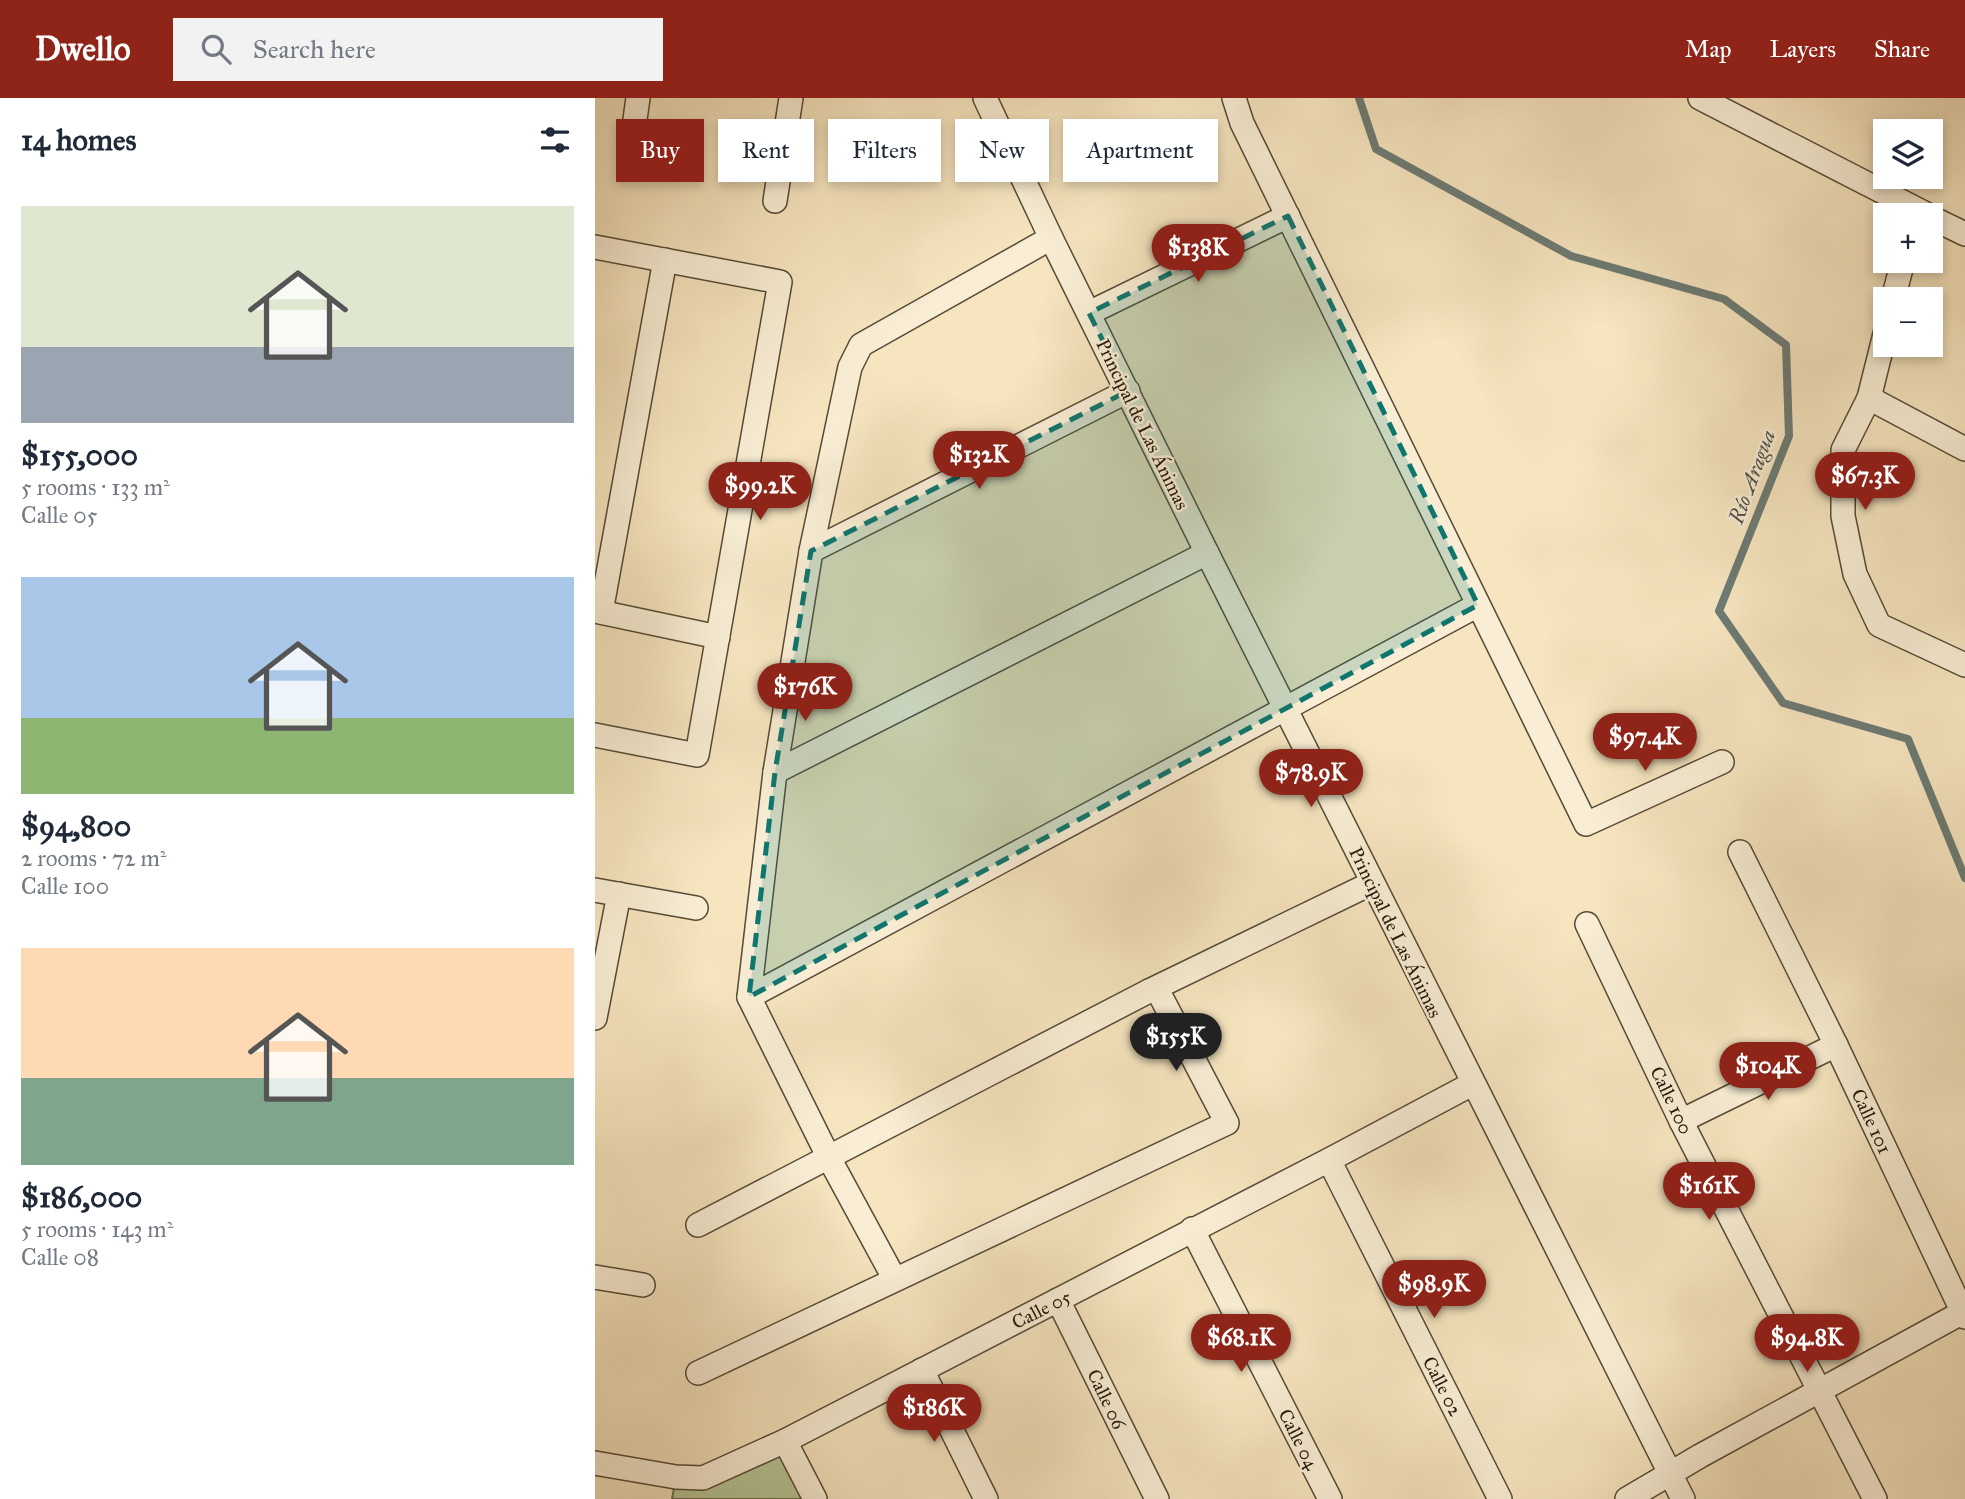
<!DOCTYPE html>
<html lang="en">
<head>
<meta charset="utf-8">
<style>
  body { margin:0; font-family:"IM FELL Great Primer",serif; background:#f2f2f3; color:#1f2937; height:100vh; display:flex; flex-direction:column; font-size:26px; white-space:nowrap }
  * { box-sizing:border-box; margin:0 }
  p { font-size:23px; color:#747a83 }
  .icon { flex:none; width:38px; height:38px; fill:none; stroke:currentColor; stroke-width:2; stroke-linecap:round; stroke-linejoin:round }
  .map { position:relative; flex:1; overflow:hidden }
  .drawer { display:flex; flex-direction:column; background:#fff; width:595px }
  .drawer>* { flex:none }
  .banner { position:absolute; left:21px; top:21px; width:665px; height:63px; display:flex; gap:14px }
  .buttons { position:absolute; left:1278px; top:21px; display:grid; gap:14px }
  .buttons a { display:grid; place-items:center; width:70px; height:70px; border-radius:0px; background:#fff; box-shadow:0 4px 10px #0003; font-size:35px }
  .price { position:absolute; translate:-50% -60px; padding:0 16px; border-radius:24px; background:#8f2418; color:#fff; font-size:23px; line-height:46px; filter:drop-shadow(0 2px 4px #0008) }
  .price::after { content:''; position:absolute; left:50%; top:42px; width:21px; height:16px; margin-left:-10px; background:inherit; clip-path:polygon(0 0,100% 0,50% 100%) }
  .price.selected { background:#222; color:#fff }
  ul { padding:0; list-style:none }
  li { display:grid; align-content:center; gap:14px; height:371px; padding:0 21px }
  li span { display:grid; place-items:center; height:217px; border-radius:0px; color:#555 }
  li>.icon { margin-inline-start:auto }
  span .icon { width:126px; height:126px; fill:#fffc; stroke-width:1 }
  li b { font-size:30px }
  h2 { display:flex; justify-content:space-between; align-items:center; height:84px; padding:0 21px; font-size:30px }
  .tag { padding:0 24px; border-radius:0px; background:#fff; box-shadow:0 4px 10px #0003; font-size:24px; line-height:63px }
  .tag.selected { background:#8f2418; color:#fff }
  header { display:flex; align-items:center; gap:42px; box-sizing:border-box; height:98px; padding:0 35px; background:#8f2418; color:#fff }
  header strong { font-size:33px }
  nav { display:flex; gap:38px; margin-inline-start:auto; font-size:24px }
  .search { width:490px; height:63px; background:#f2f2f3; display:flex; align-items:center; gap:18px; box-sizing:border-box; padding:0 24px; border-radius:0px; color:#747a83; font-size:26px }
  main { display:flex; flex:1; min-height:0 }
  .map>svg:first-child { display:block }
</style>
</head>
<body>
<header>
<strong>Dwello</strong>
<div class="search"><svg class="icon" aria-label="search" viewBox="0 0 24 24"><circle cx="10" cy="10" r="6"/><path d="M15 15l6 6"/></svg>Search here</div>
<nav><a>Map</a><a>Layers</a><a>Share</a></nav>
</header>
<main>
<section class="drawer">
<h2>14 homes<svg class="icon" aria-label="filters" viewBox="0 0 24 24"><path d="M4 7h16M4 17h16"/><circle cx="9" cy="7" r="2"/><circle cx="15" cy="17" r="2"/></svg></h2>
<ul>
<li><span style="background:linear-gradient(#dfe7d0 65%,#9aa5b1 0)"><svg class="icon" aria-label="home" viewBox="0 0 24 24"><path d="M3 11l9-7 9 7M6 9v11h12V9"/></svg></span><div><b>$155,000</b><p>5 rooms · 133 m²</p><p>Calle 05</p></div></li>
<li><span style="background:linear-gradient(#a9c7e8 65%,#8fb573 0)"><svg class="icon" aria-label="home" viewBox="0 0 24 24"><path d="M3 11l9-7 9 7M6 9v11h12V9"/></svg></span><div><b>$94,800</b><p>2 rooms · 72 m²</p><p>Calle 100</p></div></li>
<li><span style="background:linear-gradient(#ffd9b3 60%,#7fa58c 0)"><svg class="icon" aria-label="home" viewBox="0 0 24 24"><path d="M3 11l9-7 9 7M6 9v11h12V9"/></svg></span><div><b>$186,000</b><p>5 rooms · 143 m²</p><p>Calle 08</p></div></li>
</ul>
</section>
<div class="map">
<svg width="1370" height="1401" viewBox="0 0 1370 1401">
  <rect width="100%" height="100%" fill="#f6e5bf"/>
  <filter id="stains"><feTurbulence type="fractalNoise" baseFrequency=".00286" numOctaves="4"/><feColorMatrix values="0 0 0 0 .2 0 0 0 0 .09 0 0 0 0 .02 0 0 0 .5 -.17"/></filter>
  <radialGradient id="worn" r=".72"><stop offset=".6" stop-color="#630" stop-opacity="0"/><stop offset="1" stop-color="#630" stop-opacity=".3"/></radialGradient>
  <path fill="#b6c697" stroke="#6b6e50" stroke-width="2" d="M190 1343 220 1401H77L81 1379Z"/>
  <g fill="none" stroke-linecap="round" stroke-linejoin="round">
    <path stroke="#6c7a74" stroke-width="8" d="M764 0 781 51 976 158 1129 201 1191 247 1194 338 1124 513 1188 605 1313 641 1370 780"/>
    <defs>
      <g id="minor">
        <path d="M390 0 456 140 612 455 1088 1401"/>
        <path d="M639 0 647 25 991 726 1127 664"/>
        <path d="M1105 0 1333 117"/>
        <path d="M35 57 43 0"/>
        <path d="M180 103 196 0"/>
        <path d="M1335 119 1370 136"/>
        <path d="M0 149 185 184 102 657 0 637"/>
        <path d="M1298 201 1308 163"/>
        <path d="M494 215 693 118"/>
        <path d="M1290 236 1274 300 1248 352V418L1260 476 1284 527 1370 567"/>
        <path d="M1274 300 1370 351"/>
        <path d="M216 453 533 293"/>
        <path d="M0 513 123 539"/>
        <path d="M6 514 70 162"/>
        <path d="M180 674 612 455"/>
        <path d="M1145 754 1241 947 1370 1219"/>
        <path d="M0 792 101 810"/>
        <path d="M992 826 1086 1023 1280 1401"/>
        <path d="M154 899 883 507"/>
        <path d="M0 920 24 796"/>
        <path d="M1086 1023 1241 947"/>
        <path d="M734 1062 905 1401"/>
        <path d="M103 1127 554 893 777 785"/>
        <path d="M597 1131 735 1401"/>
        <path d="M0 1179 48 1187"/>
        <path d="M299 1180 234 1060 154 899 180 674 216 453 255 269 266 247 456 140"/>
        <path d="M463 1202 562 1401"/>
        <path d="M327 1272 391 1401"/>
        <path d="M103 1275 632 1025 564 895 554 893"/>
        <path d="M190 1343 220 1401"/>
        <path d="M0 1365 81 1379 108 1380 190 1343 734 1062 877 986"/>
        <path d="M1032 1401 1105 1358 1370 1213"/>
      </g>
    </defs>
    <use href="#minor" stroke="#564a37" stroke-width="26"/>
    <use href="#minor" stroke="#f9eed5" stroke-width="23"/>
  </g>
  <path fill="#0f766e" fill-opacity="0.2" stroke="#0f766e" stroke-width="5" stroke-dasharray="14 9" stroke-linejoin="round" d="M693 118 883 507 154 899 180 674 216 453 533 293 494 215Z"/>
  <g text-anchor="middle" stroke-width="5" stroke-linejoin="round" paint-order="stroke">
    <g font-size="19" fill="#20160a" stroke="#f9eed5">
      <text transform="translate(548 326) rotate(64)" y="7">Principal de Las Ánimas</text>
      <text transform="translate(801 834) rotate(64)" y="7">Principal de Las Ánimas</text>
      <text transform="translate(1077 1002) rotate(64)" y="7">Calle 100</text>
      <text transform="translate(1277 1023) rotate(65)" y="7">Calle 101</text>
      <text transform="translate(446 1211) rotate(-27)" y="7">Calle 05</text>
      <text transform="translate(848 1288) rotate(63)" y="7">Calle 02</text>
      <text transform="translate(512 1301) rotate(64)" y="7">Calle 06</text>
      <text transform="translate(704 1341) rotate(63)" y="7">Calle 04</text>
    </g>
    <g font-size="21" font-style="italic" fill="#4c5048" stroke="#f9eed5">
      <text transform="translate(1157 379) rotate(-70)" y="7">Río Aragua</text>
    </g>
  </g>
  <rect width="100%" height="100%" filter="url(#stains)"/>
  <rect width="100%" height="100%" fill="url(#worn)"/>
</svg>
<div class="buttons">
<a><svg class="icon" aria-label="layers" viewBox="0 0 24 24"><path d="M12 4l9 5-9 5-9-5zM3 14l9 5 9-5"/></svg></a>
<a>+</a>
<a>−</a>
</div>
<b class="price" style="left:603px;top:186px">$138K</b>
<b class="price" style="left:384px;top:393px">$132K</b>
<b class="price" style="left:1270px;top:414px">$67.3K</b>
<b class="price" style="left:165px;top:424px">$99.2K</b>
<b class="price" style="left:210px;top:625px">$176K</b>
<b class="price" style="left:1050px;top:675px">$97.4K</b>
<b class="price" style="left:716px;top:711px">$78.9K</b>
<b class="price selected" style="left:581px;top:975px">$155K</b>
<b class="price" style="left:1173px;top:1004px">$104K</b>
<b class="price" style="left:1114px;top:1124px">$161K</b>
<b class="price" style="left:839px;top:1222px">$98.9K</b>
<b class="price" style="left:646px;top:1276px">$68.1K</b>
<b class="price" style="left:1212px;top:1276px">$94.8K</b>
<b class="price" style="left:339px;top:1346px">$186K</b>
<div class="banner">
<a class="tag selected">Buy</a>
<a class="tag">Rent</a>
<a class="tag">Filters</a>
<a class="tag">New</a>
<a class="tag">Apartment</a>
</div>
</div>
</main>
</body>
</html>
